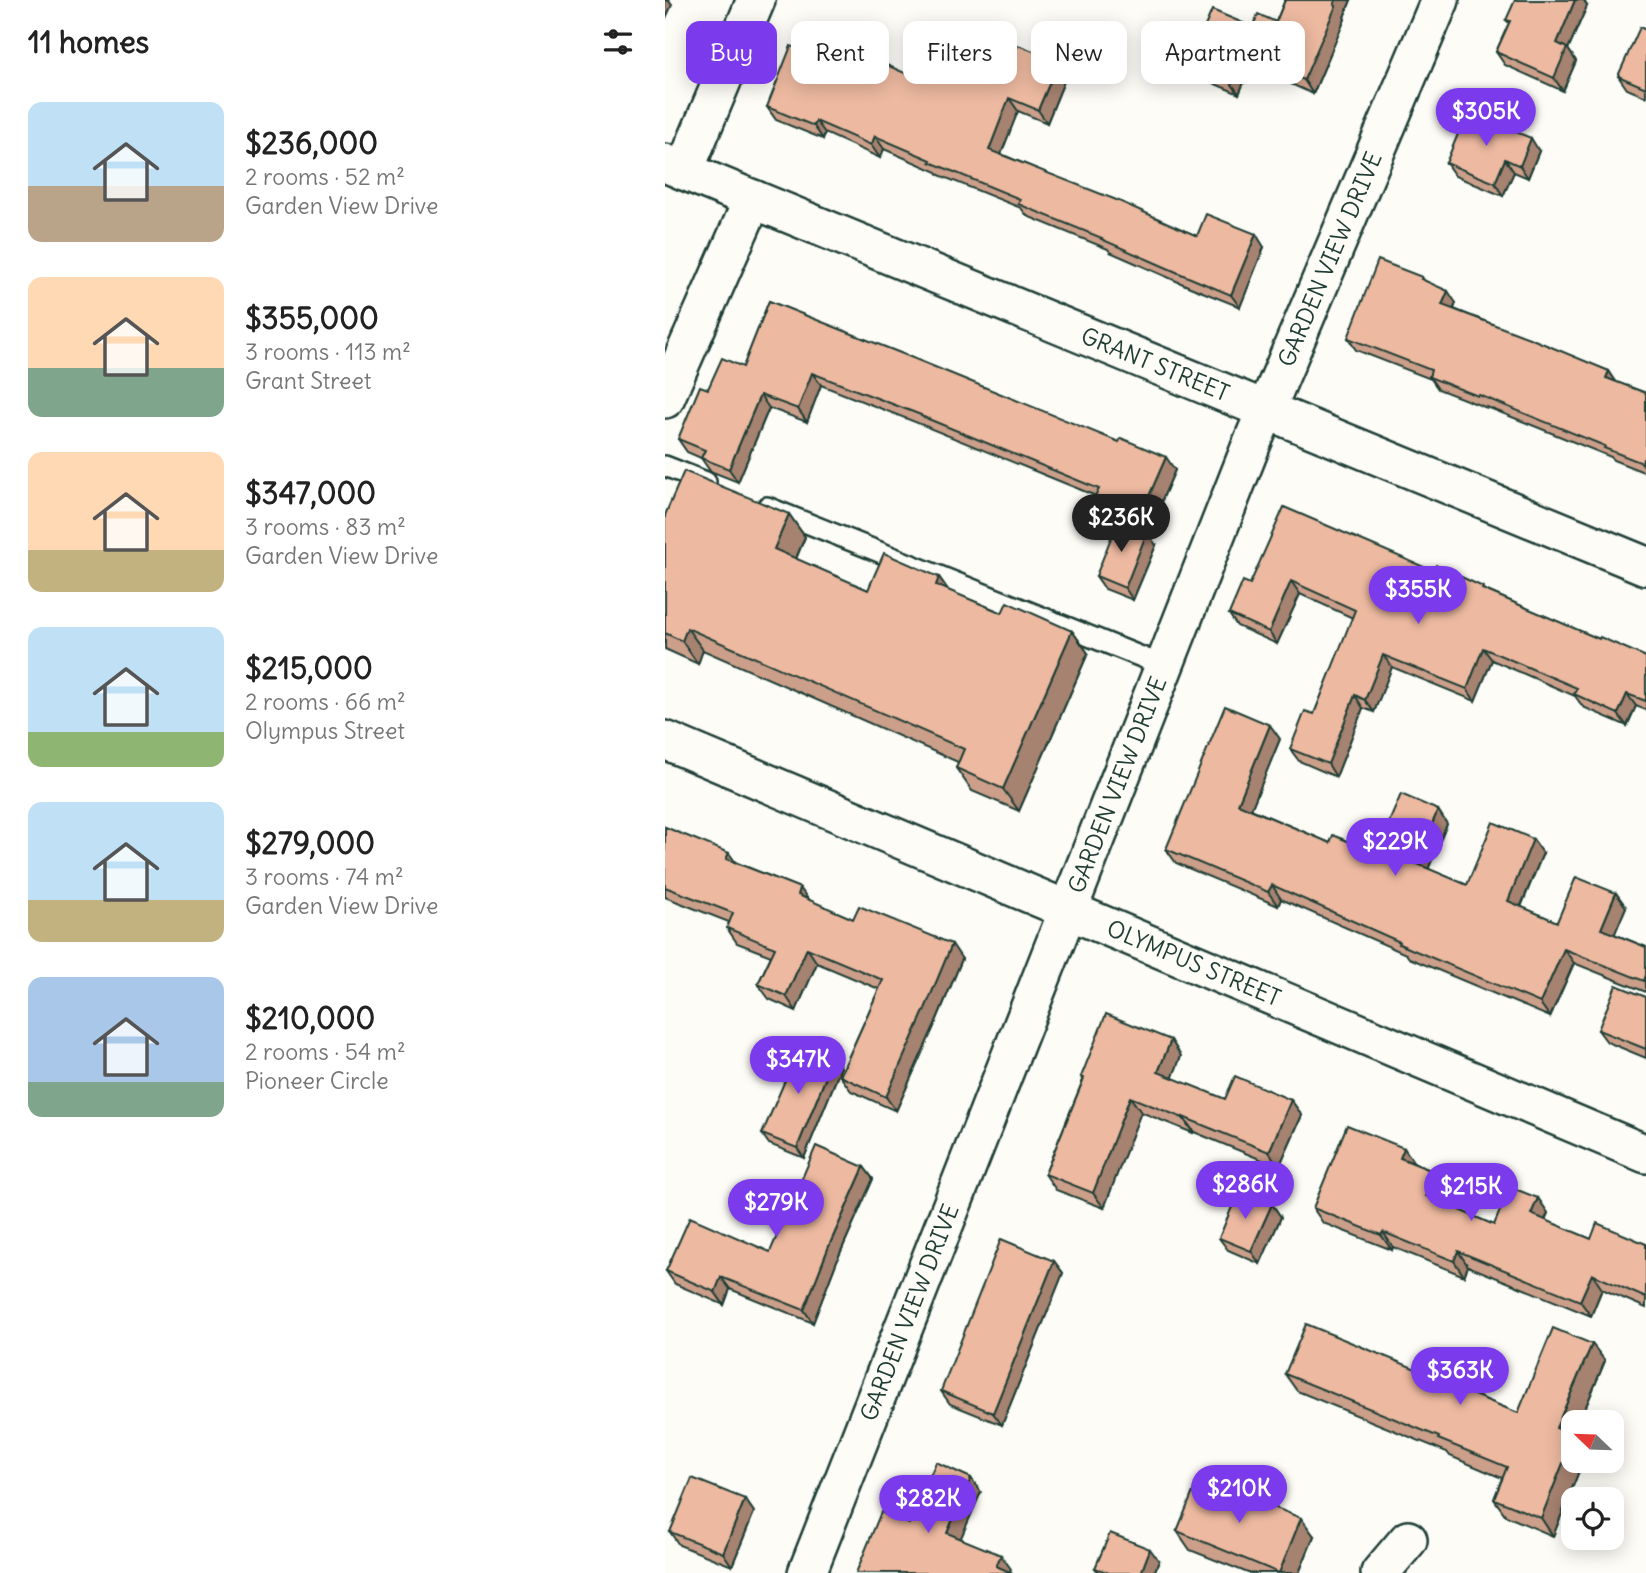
<!DOCTYPE html>
<html lang="en">
<head>
<meta charset="utf-8">
<style>
  body { margin:0; font-family:Delius,sans-serif; background:#f2f2f2; color:#222; height:100vh; display:flex; flex-direction:column; font-size:26px; white-space:nowrap }
  * { box-sizing:border-box; margin:0 }
  p { font-size:23px; color:#767676 }
  .icon { flex:none; width:38px; height:38px; fill:none; stroke:currentColor; stroke-width:2; stroke-linecap:round; stroke-linejoin:round }
  .map { position:relative; flex:1; overflow:hidden }
  .details { display:flex; flex-direction:column; background:#fff; width:665px }
  .details>* { flex:none }
  .banner { position:absolute; left:21px; top:21px; width:665px; height:63px; display:flex; gap:14px }
  .needle { width:46px; rotate:293deg }
  .tools { position:absolute; left:896px; top:1410px; display:grid; gap:14px }
  .tools a { display:grid; place-items:center; width:63px; height:63px; border-radius:14px; background:#fff; box-shadow:0 4px 18px #0003; font-size:35px }
  .price { position:absolute; translate:-50% -60px; padding:0 16px; border-radius:24px; background:#7c3aed; color:#fff; font-size:23px; line-height:46px; filter:drop-shadow(0 2px 4px #0008) }
  .price::after { content:''; position:absolute; left:50%; top:42px; width:21px; height:16px; margin-left:-10px; background:inherit; clip-path:polygon(0 0,100% 0,50% 100%) }
  .price.active { background:#222; color:#fff }
  ul { padding:0; list-style:none }
  li { display:flex; align-items:center; gap:21px; height:175px; padding:0 28px }
  li span { display:grid; place-items:center; flex:none; width:196px; height:140px; border-radius:14px; color:#555 }
  li>.icon { margin-inline-start:auto }
  span .icon { width:84px; height:84px; fill:#fffc; stroke-width:1 }
  li b { font-size:30px }
  h2 { display:flex; justify-content:space-between; align-items:center; height:84px; padding:0 28px; font-size:30px }
  .tag { padding:0 24px; border-radius:14px; background:#fff; box-shadow:0 4px 18px #0003; font-size:24px; line-height:63px }
  .tag.active { background:#7c3aed; color:#fff }
  main { display:flex; flex:1; min-height:0 }
  .map>svg:first-child { display:block }
</style>
</head>
<body>
<main>
<section class="details">
<h2>11 homes<svg class="icon" aria-label="filters" viewBox="0 0 24 24"><path d="M4 7h16M4 17h16"/><circle cx="9" cy="7" r="2"/><circle cx="15" cy="17" r="2"/></svg></h2>
<ul>
<li><span style="background:linear-gradient(#bfe0f5 60%,#b9a48a 0)"><svg class="icon" aria-label="home" viewBox="0 0 24 24"><path d="M3 11l9-7 9 7M6 9v11h12V9"/></svg></span><div><b>$236,000</b><p>2 rooms · 52 m²</p><p>Garden View Drive</p></div></li>
<li><span style="background:linear-gradient(#ffd9b3 65%,#7fa58c 0)"><svg class="icon" aria-label="home" viewBox="0 0 24 24"><path d="M3 11l9-7 9 7M6 9v11h12V9"/></svg></span><div><b>$355,000</b><p>3 rooms · 113 m²</p><p>Grant Street</p></div></li>
<li><span style="background:linear-gradient(#ffd9b3 70%,#c2b280 0)"><svg class="icon" aria-label="home" viewBox="0 0 24 24"><path d="M3 11l9-7 9 7M6 9v11h12V9"/></svg></span><div><b>$347,000</b><p>3 rooms · 83 m²</p><p>Garden View Drive</p></div></li>
<li><span style="background:linear-gradient(#bfe0f5 75%,#8fb573 0)"><svg class="icon" aria-label="home" viewBox="0 0 24 24"><path d="M3 11l9-7 9 7M6 9v11h12V9"/></svg></span><div><b>$215,000</b><p>2 rooms · 66 m²</p><p>Olympus Street</p></div></li>
<li><span style="background:linear-gradient(#bfe0f5 70%,#c2b280 0)"><svg class="icon" aria-label="home" viewBox="0 0 24 24"><path d="M3 11l9-7 9 7M6 9v11h12V9"/></svg></span><div><b>$279,000</b><p>3 rooms · 74 m²</p><p>Garden View Drive</p></div></li>
<li><span style="background:linear-gradient(#a9c7e8 75%,#7fa58c 0)"><svg class="icon" aria-label="home" viewBox="0 0 24 24"><path d="M3 11l9-7 9 7M6 9v11h12V9"/></svg></span><div><b>$210,000</b><p>2 rooms · 54 m²</p><p>Pioneer Circle</p></div></li>
</ul>
</section>
<div class="map">
<svg width="981" height="1573" viewBox="0 0 981 1573">
  <rect width="100%" height="100%" fill="#fdfcf7"/>
  <filter id="ink" filterUnits="userSpaceOnUse"><feTurbulence type="fractalNoise" baseFrequency=".0143" numOctaves="2"/><feDisplacementMap in="SourceGraphic" scale="14" xChannelSelector="R" yChannelSelector="G"/><feConvolveMatrix kernelMatrix="1 2 1 2 8 2 1 2 1" color-interpolation-filters="sRGB"/></filter>
  <g filter="url(#ink)">
    <g fill="none" stroke-linecap="round" stroke-linejoin="round">
      <defs>
        <g id="service">
          <path d="M0 466 41 482"/>
          <path d="M102 507 499 666"/>
        </g>
        <g id="minor">
          <path id="s1" d="M0 163 981 566"/>
          <path d="M19 171 91 0"/>
          <path d="M0 399 88 199"/>
          <path id="s2" d="M0 740 981 1154"/>
          <path id="s3" d="M142 1573 587 443 775 0"/>
          <path d="M715 1573 743 1540"/>
        </g>
      </defs>
      <use href="#service" stroke="#1f3d34" stroke-width="24"/>
      <use href="#minor" stroke="#1f3d34" stroke-width="42"/>
      <use href="#service" stroke="#fdfcf7" stroke-width="19"/>
      <use href="#minor" stroke="#fdfcf7" stroke-width="37"/>
    </g>
    <g fill="#cc9f8a" stroke="#1f3d34" stroke-width="2">
      <path d="M620 0H686L679 17 680 19 648 94 586 66 574 94 538 79 525 61 586 30 611 22Z"/>
      <path d="M922 6 903 49 911 61 898 91 840 65 831 52 844 23 841 20Z"/>
      <path d="M981 30V97L962 89 953 76Z"/>
      <path d="M347 59 402 74 382 123 353 111 336 154 532 236 599 247 575 307 525 287 445 252 443 249 362 216 356 208 274 175 272 172 219 149 215 158 160 133 158 139 111 120 102 107 206 77 244 75Z"/>
      <path d="M874 151 863 178 849 172 838 196 790 176 781 163Z"/>
      <path d="M757 277 759 280 791 303 789 309 944 371 951 382 981 393V473L948 460 946 457 822 407V408L773 389 766 379 691 350 683 338Z"/>
      <path d="M104 301 510 470 483 532 438 512 429 499 431 496 264 428 263 427 156 385 142 422 104 408 73 482 45 471 36 458 22 452 13 439 43 389 78 367Z"/>
      <path d="M124 514 140 537 131 559 203 590 274 577 284 591 337 613 407 631 423 653 354 811 307 791 291 768 293 762 38 650 33 664 0 649V515Z"/>
      <path d="M491 545 468 600 440 589 431 576Z"/>
      <path d="M768 571 820 590 934 639 981 657V710L971 706 962 726 918 707 910 696 827 660 810 701 727 667 709 712 698 708 671 777 634 761 625 749 649 714 688 618 635 594 612 644 572 626 564 614 585 584Z"/>
      <path d="M615 739 586 809 665 843 711 853 773 810 782 824 763 869 802 885 878 853 856 907 892 922 951 893 961 907 949 934 981 947V992L909 963 885 1017 744 958 741 954 616 899 613 906 511 863 501 849Z"/>
      <path d="M0 827 70 862 135 888 143 900 188 919 297 959 270 1024 231 1111 186 1091 175 1076 214 989 152 963 131 1011 104 999 93 984 106 956 72 943 62 928 64 922 0 897Z"/>
      <path d="M981 997V1058L942 1042 933 1030Z"/>
      <path d="M506 1040 516 1056 507 1078 560 1099 626 1100 637 1115 614 1167 529 1132 528 1133 476 1112 439 1208 391 1190 380 1174 418 1080 416 1077Z"/>
      <path d="M176 1067 139 1158 104 1144 97 1134Z"/>
      <path d="M739 1148 749 1163 770 1172 781 1187 775 1202 829 1225 873 1198 883 1213 880 1220 926 1239 981 1244V1308L937 1289 926 1316 803 1266 799 1276 728 1247 727 1250 658 1223 648 1208Z"/>
      <path d="M199 1167 208 1179 173 1258 148 1323 65 1289 59 1305 10 1284 1 1271 105 1252Z"/>
      <path d="M607 1204 616 1217 595 1264 563 1250 554 1238Z"/>
      <path d="M389 1261 398 1273 337 1425 285 1404 276 1391Z"/>
      <path d="M927 1344 940 1361 914 1423H908V1461H918L888 1536 841 1516 829 1499 837 1478 785 1456 782 1452 632 1391 620 1374 775 1381 853 1413Z"/>
      <path d="M80 1499 89 1512 67 1566 14 1545 5 1532Z"/>
      <path d="M512 1531 649 1536 634 1573H583L525 1550Z"/>
      <path d="M494 1561 489 1573H434L430 1568Z"/>
    </g>
    <g fill="#a68270" stroke="#1f3d34" stroke-width="2">
      <path d="M0 0H3L7 5 0 20Z"/>
      <path d="M671 0H686L679 17 680 19 648 94 639 80Z"/>
      <path d="M910 0H919L922 6 903 49 911 61 898 91 889 78 892 43Z"/>
      <path d="M583 25 595 43 577 54 586 66 574 94 561 76Z"/>
      <path d="M394 61 402 74 382 123 373 110Z"/>
      <path d="M344 98 353 111 333 162 324 150Z"/>
      <path d="M151 121 160 133 158 139 149 126Z"/>
      <path d="M210 136 219 149 215 158 206 145Z"/>
      <path d="M866 138 874 151 863 178 855 166Z"/>
      <path d="M840 159 849 172 838 196 830 183Z"/>
      <path d="M591 234 599 247 575 307 566 295Z"/>
      <path d="M783 291 791 303 785 317 777 305Z"/>
      <path d="M944 371 952 383 941 378Z"/>
      <path d="M147 373 156 385 142 422 133 409Z"/>
      <path d="M95 395 104 408 73 482 64 469Z"/>
      <path d="M501 457 510 470 483 532 474 519Z"/>
      <path d="M978 459 981 464V469L977 463Z"/>
      <path d="M124 514 140 537 125 572 109 549Z"/>
      <path d="M482 532 491 545 468 600 460 588Z"/>
      <path d="M274 577 290 600 271 585Z"/>
      <path d="M626 581 635 594 612 644 604 632Z"/>
      <path d="M22 628 38 650 33 664 17 641Z"/>
      <path d="M407 631 423 653 354 811 338 789Z"/>
      <path d="M818 648 827 660 810 701 802 689Z"/>
      <path d="M718 655 727 667 709 712 700 700Z"/>
      <path d="M962 694 971 706 962 726 953 714Z"/>
      <path d="M690 695 698 708 671 777 663 764Z"/>
      <path d="M605 725 615 739 583 817 573 804Z"/>
      <path d="M773 810 782 824 760 877 750 863Z"/>
      <path d="M868 839 878 853 852 915 843 901Z"/>
      <path d="M64 853 74 867 61 859Z"/>
      <path d="M607 885 616 899 613 906 603 892Z"/>
      <path d="M135 888 146 903 133 895Z"/>
      <path d="M951 893 961 907 946 943 936 929Z"/>
      <path d="M287 944 297 959 270 1024 231 1111 221 1097Z"/>
      <path d="M142 948 152 963 131 1011 121 996Z"/>
      <path d="M899 949 909 963 885 1017 875 1003Z"/>
      <path d="M506 1040 516 1056 504 1087 493 1072Z"/>
      <path d="M169 1057 176 1067 139 1158 132 1148Z"/>
      <path d="M465 1097 476 1112 439 1208 428 1193Z"/>
      <path d="M626 1100 637 1115 614 1167 604 1152Z"/>
      <path d="M518 1117 529 1132 528 1133 518 1118Z"/>
      <path d="M739 1148 749 1163 735 1158Z"/>
      <path d="M199 1167 208 1179 173 1258 148 1323 139 1310 164 1246Z"/>
      <path d="M770 1172 781 1187 771 1211 761 1196Z"/>
      <path d="M873 1198 883 1213 876 1229 866 1214Z"/>
      <path d="M607 1204 616 1217 595 1264 586 1251Z"/>
      <path d="M718 1232 728 1247 727 1250 716 1235Z"/>
      <path d="M793 1251 803 1266 799 1276 789 1261Z"/>
      <path d="M389 1261 398 1273 337 1425 328 1413Z"/>
      <path d="M927 1274 937 1289 926 1316 915 1301Z"/>
      <path d="M56 1277 65 1289 59 1305 50 1292Z"/>
      <path d="M927 1344 940 1361 914 1423H908V1435L891 1428Z"/>
      <path d="M908 1438V1461H918L888 1536 876 1518Z"/>
      <path d="M306 1478 316 1492 292 1547 282 1533Z"/>
      <path d="M80 1499 89 1512 67 1566 58 1553Z"/>
      <path d="M636 1518 649 1536 634 1573H614Z"/>
      <path d="M485 1549 494 1561 489 1573H476Z"/>
      <path d="M336 1555 346 1569 344 1573 331 1566Z"/>
    </g>
    <g fill="#edb9a0" stroke="#1f3d34" stroke-width="2">
      <path d="M620 0H671L669 5 671 6 639 80 577 54 593 14 611 22Z"/>
      <path d="M850 0H910L892 43 902 48 889 78 831 52 845 21 841 20Z"/>
      <path d="M547 10 583 25 561 76 525 61Z"/>
      <path d="M266 24 347 59 353 45 394 61 373 110 344 98 324 150 454 201 532 236 541 214 591 234 566 295 516 274 436 239 437 238 353 204 355 199 265 162 266 160 210 136 206 145 151 121 149 126 102 107 126 46 206 77 213 61 244 75Z"/>
      <path d="M975 27 981 30V88L953 76Z"/>
      <path d="M802 112 866 138 855 166 840 159 830 183 781 163Z"/>
      <path d="M713 260 757 277 756 279 783 291 777 305 867 339 944 371 941 378 981 393V461L978 459 977 463 939 448 940 446 814 395 813 396 764 377 766 370 683 338Z"/>
      <path d="M104 301 238 354 454 442 456 438 501 457 474 519 429 499 434 489 256 416V415L147 373 133 409 95 395 64 469 36 458 40 450 13 439 35 386 43 389 57 358 78 367Z"/>
      <path d="M19 471 124 514 109 549 203 590 219 553 274 577 271 585 337 613 342 602 407 631 338 789 291 768 299 749 22 628 17 641 0 633V515Z"/>
      <path d="M619 507 768 571 771 565 818 587 817 589 934 639 935 637 981 657V701L962 694 953 714 909 694 912 688 818 648 802 689 718 655 700 700 690 695 663 764 625 749 640 711 649 714 690 610 626 581 604 632 564 614 578 581 585 584Z"/>
      <path d="M453 520 482 532 460 588 431 576Z"/>
      <path d="M560 706 605 725 573 804 665 843 668 835 711 853 736 794 773 810 750 863 802 885 828 822 868 839 843 901 892 922 911 877 951 893 936 929 981 947V975L979 981 899 949 875 1003 734 944 735 942 607 885 603 892 501 849Z"/>
      <path d="M0 827 64 853 61 859 135 888 133 895 188 919 194 906 287 944 260 1009 221 1097 175 1076 218 980 142 948 121 996 93 984 110 948 62 928 68 913 0 887Z"/>
      <path d="M951 985 981 997V1049L933 1030Z"/>
      <path d="M441 1014 506 1040 493 1072 560 1099 570 1076 626 1100 604 1152 518 1117V1118L465 1097 428 1193 380 1174 419 1078 416 1077Z"/>
      <path d="M136 1043 169 1057 132 1148 97 1134Z"/>
      <path d="M682 1125 739 1148 735 1158 770 1172 761 1196 829 1225 845 1187 873 1198 866 1214 926 1239 932 1223 981 1244V1298L927 1274 915 1301 793 1251 789 1261 718 1232 716 1235 648 1208Z"/>
      <path d="M151 1146 199 1167 164 1246 139 1310 56 1277 50 1292 1 1271 25 1217 105 1252Z"/>
      <path d="M574 1190 607 1204 586 1251 554 1238Z"/>
      <path d="M336 1239 389 1261 328 1413 276 1391Z"/>
      <path d="M641 1324 773 1378 772 1380 853 1413 888 1328 927 1344 891 1428 908 1435V1438L876 1518 829 1499 842 1467 773 1439 774 1437 620 1374Z"/>
      <path d="M271 1462 306 1478 282 1533 336 1555 331 1566 347 1573H191L216 1512 244 1524Z"/>
      <path d="M534 1477 636 1518 614 1573 512 1531Z"/>
      <path d="M27 1478 80 1499 58 1553 5 1532Z"/>
      <path d="M445 1533 485 1549 476 1573H444L430 1568Z"/>
    </g>
  </g>
  <g text-anchor="middle" stroke-width="6" stroke-linejoin="round" paint-order="stroke">
    <g font-size="23" fill="#1f3d34" stroke="#fdfcf7">
      <text dy="8" stroke="none"><textPath href="#s3" startOffset="1414">GARDEN VIEW DRIVE</textPath></text>
      <text dy="8" stroke="none"><textPath href="#s1" startOffset="530">GRANT STREET</textPath></text>
      <text dy="8" stroke="none"><textPath href="#s3" startOffset="847">GARDEN VIEW DRIVE</textPath></text>
      <text dy="8" stroke="none"><textPath href="#s2" startOffset="574">OLYMPUS STREET</textPath></text>
      <text dy="8" stroke="none"><textPath href="#s3" startOffset="280">GARDEN VIEW DRIVE</textPath></text>
    </g>
  </g>
</svg>
<div class="tools">
<a><svg class="needle" viewBox="-14 -14 28 28"><path d="M0-13l5 13h-10z" fill="#e53935"/><path d="M0 13l5-13h-10z" fill="#767676"/></svg></a>
<a><svg class="icon" aria-label="locate" viewBox="0 0 24 24"><circle cx="12" cy="12" r="6"/><path d="M12 2v4M12 18v4M2 12h4M18 12h4"/></svg></a>
</div>
<b class="price" style="left:821px;top:148px">$305K</b>
<b class="price active" style="left:456px;top:554px">$236K</b>
<b class="price" style="left:753px;top:626px">$355K</b>
<b class="price" style="left:730px;top:878px">$229K</b>
<b class="price" style="left:133px;top:1096px">$347K</b>
<b class="price" style="left:580px;top:1221px">$286K</b>
<b class="price" style="left:806px;top:1223px">$215K</b>
<b class="price" style="left:111px;top:1239px">$279K</b>
<b class="price" style="left:795px;top:1407px">$363K</b>
<b class="price" style="left:574px;top:1525px">$210K</b>
<b class="price" style="left:263px;top:1535px">$282K</b>
<div class="banner">
<a class="tag active">Buy</a>
<a class="tag">Rent</a>
<a class="tag">Filters</a>
<a class="tag">New</a>
<a class="tag">Apartment</a>
</div>
</div>
</main>
</body>
</html>
